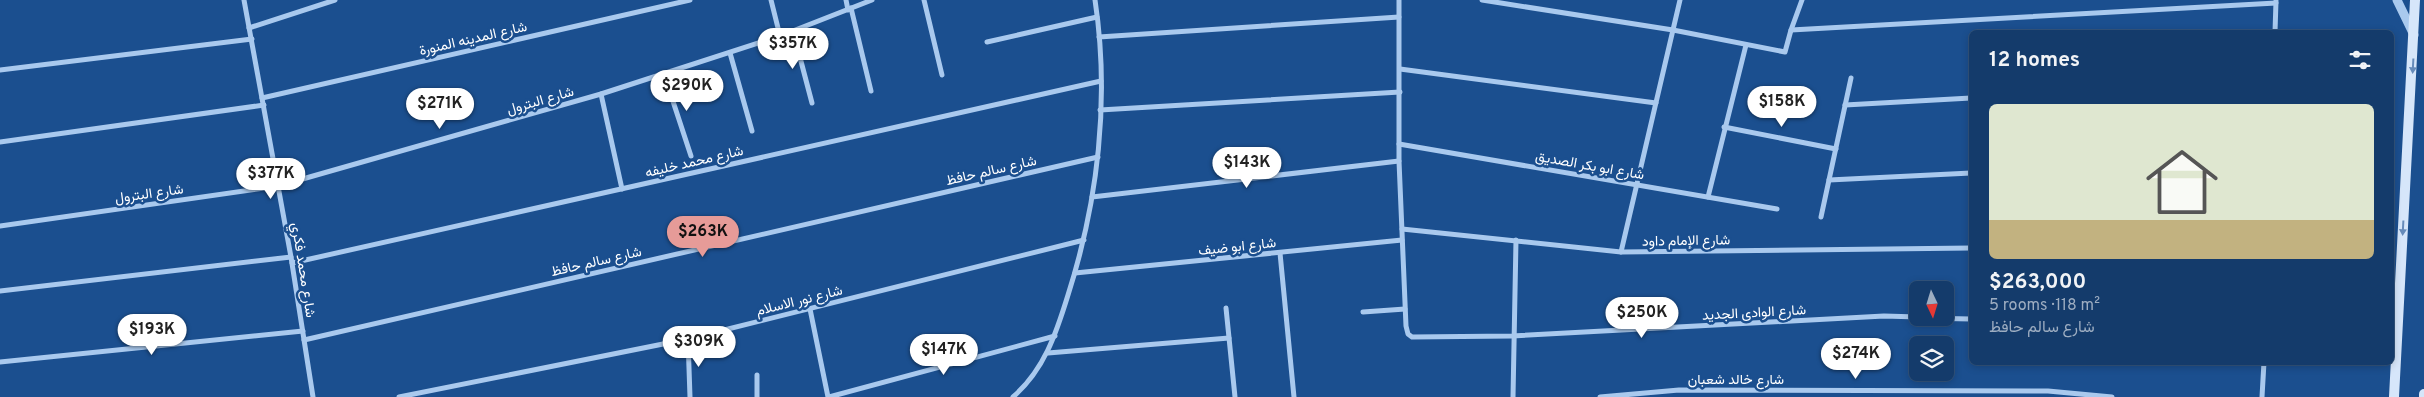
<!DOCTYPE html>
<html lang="en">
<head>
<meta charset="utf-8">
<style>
  body { margin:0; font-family:Overpass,Vazirmatn,sans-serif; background:#1d4271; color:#f1f3f6; height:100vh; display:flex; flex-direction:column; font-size:19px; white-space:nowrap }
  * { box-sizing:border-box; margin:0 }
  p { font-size:16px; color:#9dadc1 }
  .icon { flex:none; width:28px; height:28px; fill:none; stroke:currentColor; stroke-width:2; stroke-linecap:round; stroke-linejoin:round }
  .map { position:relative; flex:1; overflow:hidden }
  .details { position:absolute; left:1969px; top:30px; width:425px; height:335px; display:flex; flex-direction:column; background:#143b6b; border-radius:8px; box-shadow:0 2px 8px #0003,0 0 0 1px #33557e }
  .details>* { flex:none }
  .needle { width:32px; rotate:176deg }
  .controls { position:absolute; left:1909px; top:281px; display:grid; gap:10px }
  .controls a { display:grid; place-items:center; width:45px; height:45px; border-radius:8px; background:#143b6b; box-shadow:0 2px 8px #0003,0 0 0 1px #33557e; font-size:25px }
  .price { position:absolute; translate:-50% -42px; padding:0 11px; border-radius:18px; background:#fff; color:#222; font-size:16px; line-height:32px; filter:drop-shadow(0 1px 2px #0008) }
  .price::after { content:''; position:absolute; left:50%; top:30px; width:15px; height:11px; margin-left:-8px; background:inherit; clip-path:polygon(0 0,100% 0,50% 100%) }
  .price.active { background:#e69b98; color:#111 }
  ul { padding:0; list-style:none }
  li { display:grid; align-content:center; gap:10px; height:265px; padding:0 20px }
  li span { display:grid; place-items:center; height:155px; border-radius:8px; color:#555 }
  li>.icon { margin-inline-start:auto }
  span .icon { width:90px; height:90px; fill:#fffc; stroke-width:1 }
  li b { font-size:21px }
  h2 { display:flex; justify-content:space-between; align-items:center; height:60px; padding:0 20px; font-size:21px }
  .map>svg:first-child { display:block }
</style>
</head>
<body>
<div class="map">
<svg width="2424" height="397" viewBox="0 0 2424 397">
  <rect width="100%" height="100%" fill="#1b4f8f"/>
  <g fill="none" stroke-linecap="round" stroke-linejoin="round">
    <g stroke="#a9c9ee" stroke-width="5">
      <path d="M244 0 291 257 313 397"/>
      <path d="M771 0 780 36"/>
      <path d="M846 0 848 10"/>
      <path d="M924 0 942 75"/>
      <path d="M1399 0V161L1406 326 1408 334 1412 337 1512 336 1884 316 1918 317"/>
      <path d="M1482 0 1673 30 1785 52 1791 30 1802 0"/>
      <path d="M851 8 871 91"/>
      <path d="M249 28 335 0"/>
      <path d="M1791 30 2276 3"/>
      <path d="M793 31 812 103"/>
      <path d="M2275 32 2276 1"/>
      <path d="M1099 37 1399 17"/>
      <path d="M987 42 1097 17"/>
      <path d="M730 53 752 131"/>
      <path d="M1400 69 1656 103"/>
      <path d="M0 70 252 39"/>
      <path d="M664 74 691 156"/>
      <path d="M601 94 622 189"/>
      <path d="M262 98 690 0"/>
      <path d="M1845 105 1971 98"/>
      <path d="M1100 110 1400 92"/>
      <path d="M1724 127 1836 149"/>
      <path d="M0 142 264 105"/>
      <path d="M1399 144 1777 209"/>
      <path d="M1829 180 1971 173"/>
      <path d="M1092 197 1399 161"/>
      <path d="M1708 197 1746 45"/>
      <path d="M1821 217 1851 78"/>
      <path d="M0 226 278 186 601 94 780 36 872 0"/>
      <path d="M1402 229 1621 252 1971 248"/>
      <path d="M1621 252 1680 0"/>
      <path d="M1280 253 1294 397"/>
      <path d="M292 263 1101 81"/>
      <path d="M1075 273 1402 240"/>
      <path d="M0 291 291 257"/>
      <path d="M1226 308 1235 397"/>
      <path d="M810 309 828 397"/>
      <path d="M1363 312 1405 309"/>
      <path d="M1921 318 1971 319"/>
      <path d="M688 339 690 397"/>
      <path d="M304 340 1098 157"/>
      <path d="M1048 353 1229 338"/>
      <path d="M0 362 303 331"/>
      <path d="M399 397 688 339 1084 240"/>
      <path d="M757 397V375"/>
      <path d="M829 397 1055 336"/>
      <path d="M1013 397C1044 370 1056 334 1068 295 1098 201 1110 99 1095 0"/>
      <path d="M1513 397 1516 240"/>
      <path d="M1600 397 1679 390 2048 391 2112 397"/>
      <path d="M2262 397 2264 362"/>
    </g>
    <path stroke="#a9c9ee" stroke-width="9" d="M2397 0 2414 35"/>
    <g stroke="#d6e6fa" stroke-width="10">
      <path d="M2394 397 2415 0"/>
      <path d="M2424 397V394"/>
    </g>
  </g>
  <defs><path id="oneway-solid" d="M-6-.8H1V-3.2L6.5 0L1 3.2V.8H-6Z" transform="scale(1.25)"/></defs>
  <g fill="#668bba">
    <use href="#oneway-solid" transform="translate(2413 66) rotate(93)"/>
    <use href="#oneway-solid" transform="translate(2403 228) rotate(93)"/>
  </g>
  <g text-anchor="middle" stroke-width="5" stroke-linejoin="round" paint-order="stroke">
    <g font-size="14" fill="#fff" stroke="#1b4f8f">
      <text transform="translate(473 38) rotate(-13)" y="5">شارع المدينه المنورة</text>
      <text transform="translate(540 100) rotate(-16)" y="5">شارع البترول</text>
      <text transform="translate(694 161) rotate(-13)" y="5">شارع محمد خليفه</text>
      <text transform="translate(1590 165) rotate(10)" y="5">شارع ابو بكر الصديق</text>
      <text transform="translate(991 170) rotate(-13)" y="5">شارع سالم حافظ</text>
      <text transform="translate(149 193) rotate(-8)" y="5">شارع البترول</text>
      <text transform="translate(1686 240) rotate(-1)" y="5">شارع الإمام داود</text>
      <text transform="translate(1237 246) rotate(-6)" y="5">شارع ابو ضيف</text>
      <text transform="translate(596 261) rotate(-13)" y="5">شارع سالم حافظ</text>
      <text transform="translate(304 270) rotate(81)" y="5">شارع محمد فكري</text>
      <text transform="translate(799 300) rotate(-14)" y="5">شارع نور الاسلام</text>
      <text transform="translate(1754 312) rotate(-3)" y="5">شارع الوادى الجديد</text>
      <text x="1736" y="384">شارع خالد شعبان</text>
    </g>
  </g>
</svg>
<div class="controls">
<a><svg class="needle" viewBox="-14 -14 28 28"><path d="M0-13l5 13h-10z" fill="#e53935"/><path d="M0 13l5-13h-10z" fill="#9dadc1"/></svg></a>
<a><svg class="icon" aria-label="layers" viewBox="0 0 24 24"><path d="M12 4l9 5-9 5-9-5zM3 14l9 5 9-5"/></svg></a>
</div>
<b class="price" style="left:793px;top:70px">$357K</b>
<b class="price" style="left:687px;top:112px">$290K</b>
<b class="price" style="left:1782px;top:128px">$158K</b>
<b class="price" style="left:440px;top:130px">$271K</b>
<b class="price" style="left:1247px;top:189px">$143K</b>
<b class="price" style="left:271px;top:200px">$377K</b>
<b class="price active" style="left:703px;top:258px">$263K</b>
<b class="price" style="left:1642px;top:339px">$250K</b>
<b class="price" style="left:152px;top:356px">$193K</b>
<b class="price" style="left:699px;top:368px">$309K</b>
<b class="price" style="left:944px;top:376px">$147K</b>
<b class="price" style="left:1856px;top:380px">$274K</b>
<section class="details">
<h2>12 homes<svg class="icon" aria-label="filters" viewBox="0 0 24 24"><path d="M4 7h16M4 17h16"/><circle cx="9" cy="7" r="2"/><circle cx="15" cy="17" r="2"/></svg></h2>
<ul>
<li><span style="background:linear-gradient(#dfe7d0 75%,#c2b280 0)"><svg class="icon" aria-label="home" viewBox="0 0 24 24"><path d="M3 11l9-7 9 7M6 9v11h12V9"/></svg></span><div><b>$263,000</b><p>5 rooms · 118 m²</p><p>شارع سالم حافظ</p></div></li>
</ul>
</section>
</div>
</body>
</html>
